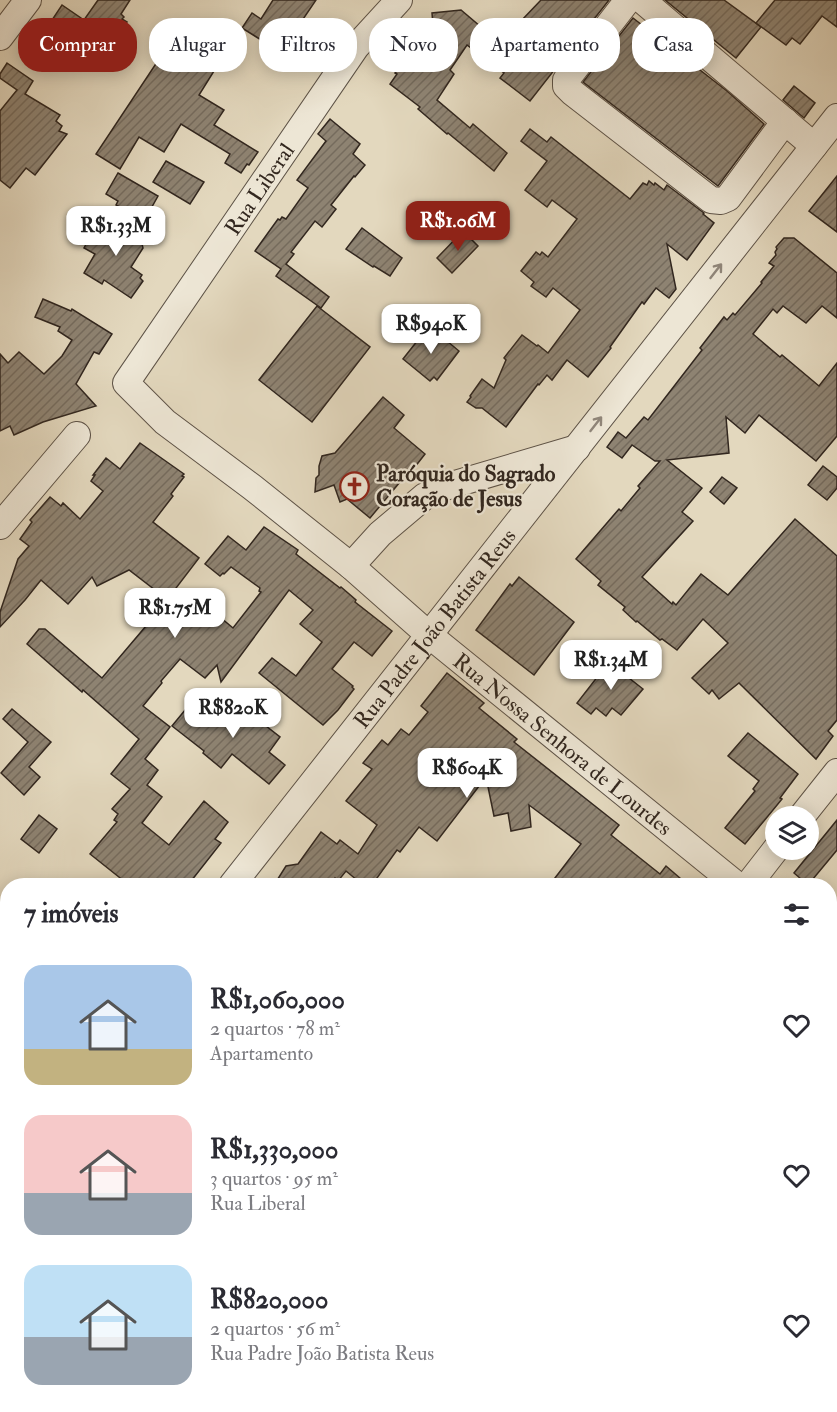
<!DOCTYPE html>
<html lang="pt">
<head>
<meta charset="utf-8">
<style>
  body { margin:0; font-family:"IM FELL Double Pica",serif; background:#f7f7f7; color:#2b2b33; height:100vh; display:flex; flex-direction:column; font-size:22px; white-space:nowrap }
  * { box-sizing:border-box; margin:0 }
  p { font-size:20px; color:#7c7c81 }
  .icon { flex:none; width:33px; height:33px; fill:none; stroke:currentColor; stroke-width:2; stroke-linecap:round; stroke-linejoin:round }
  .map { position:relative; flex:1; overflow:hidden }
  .drawer { position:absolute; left:0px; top:878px; width:837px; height:536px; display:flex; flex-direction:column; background:#fff; border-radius:24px 24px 0 0; box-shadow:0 3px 15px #0003 }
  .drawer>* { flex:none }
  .hud { position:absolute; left:18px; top:18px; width:801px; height:54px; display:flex; gap:12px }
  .controls { position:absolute; left:765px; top:806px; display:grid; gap:12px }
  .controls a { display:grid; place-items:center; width:54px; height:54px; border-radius:50%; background:#fff; box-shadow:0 3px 15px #0003; font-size:30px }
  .price { position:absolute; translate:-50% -51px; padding:0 14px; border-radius:12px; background:#fff; color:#222; font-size:20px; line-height:39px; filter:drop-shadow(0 2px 3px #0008) }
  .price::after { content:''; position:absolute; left:50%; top:36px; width:18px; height:14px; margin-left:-9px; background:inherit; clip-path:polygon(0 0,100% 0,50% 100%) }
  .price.selected { background:#8f2418; color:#fff }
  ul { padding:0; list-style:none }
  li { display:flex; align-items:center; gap:18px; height:150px; padding:0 24px }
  li span { display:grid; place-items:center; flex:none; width:168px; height:120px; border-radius:18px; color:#555 }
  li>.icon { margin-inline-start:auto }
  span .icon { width:72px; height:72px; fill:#fffc; stroke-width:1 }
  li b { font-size:26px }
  h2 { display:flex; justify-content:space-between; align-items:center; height:72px; padding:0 24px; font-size:26px }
  .chip { padding:0 21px; border-radius:24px; background:#fff; box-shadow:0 3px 15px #0003; font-size:21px; line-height:54px }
  .chip.selected { background:#8f2418; color:#fff }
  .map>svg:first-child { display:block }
</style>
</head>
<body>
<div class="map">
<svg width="837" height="1412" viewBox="0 0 837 1412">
  <defs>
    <pattern id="grass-dots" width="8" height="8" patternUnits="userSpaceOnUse" patternTransform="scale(1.5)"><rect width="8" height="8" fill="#c5baa3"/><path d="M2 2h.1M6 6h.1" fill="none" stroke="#a19784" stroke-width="1.8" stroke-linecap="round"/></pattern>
    <pattern id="forest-crowns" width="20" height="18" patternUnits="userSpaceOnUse" patternTransform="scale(1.5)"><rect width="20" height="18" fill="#c5baa3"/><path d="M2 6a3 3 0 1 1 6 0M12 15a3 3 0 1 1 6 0" fill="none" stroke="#a19784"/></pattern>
    <pattern id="building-hatch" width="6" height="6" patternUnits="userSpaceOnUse" patternTransform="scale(1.5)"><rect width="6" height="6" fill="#8e8372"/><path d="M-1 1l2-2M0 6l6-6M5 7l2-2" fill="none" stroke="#756b5d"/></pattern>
  </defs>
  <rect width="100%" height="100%" fill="#e3d8be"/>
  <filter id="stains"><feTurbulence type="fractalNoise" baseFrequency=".00333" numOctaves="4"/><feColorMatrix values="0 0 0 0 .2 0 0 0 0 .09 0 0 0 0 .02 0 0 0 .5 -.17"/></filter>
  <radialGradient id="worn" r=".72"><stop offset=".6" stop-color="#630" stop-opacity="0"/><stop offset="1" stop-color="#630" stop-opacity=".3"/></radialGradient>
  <g fill="url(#grass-dots)" stroke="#7c7061" stroke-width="1.5">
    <path d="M830 1060 837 1066V1394L830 1403Z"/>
    <path d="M362 1406H828L823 1412H357Z"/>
  </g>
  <path fill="url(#forest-crowns)" stroke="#7c7061" stroke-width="1.5" d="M362 1406H510L505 1412H357Z"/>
  <g fill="url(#building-hatch)" stroke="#32271f" stroke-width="1.5">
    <path d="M98 0H130L121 14 124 17 122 19 127 22 120 32 126 36 115 52 109 48 96 66 93 63 90 68 67 52 65 55 48 44 50 41 42 35 62 5 84 20Z"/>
    <path d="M273 0H316L297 28 306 33 290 58 242 28 252 13 261 19Z"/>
    <path d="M541 0H609L530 101 500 78 504 73 467 45 450 70 454 74 437 100 470 128 473 124 507 153 494 171 448 133 447 134 418 109 420 107 390 84 397 74 395 73 422 38 433 26 432 13 461 10 500 43Z"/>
    <path d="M665 0H724L761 27 736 58Z"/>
    <path d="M775 0H837V27L822 16 800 44 792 38 786 45 756 23Z"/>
    <path d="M633 18 727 91 764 124 718 186 583 82Z"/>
    <path d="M167 47 184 58 191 47 219 63 199 95 224 110 214 125 258 152 249 165 247 164 241 173 225 163 230 154 181 124 164 152 139 137 120 169 96 154Z"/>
    <path d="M7 63 33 81 25 94 60 115 56 121 62 126 59 131 67 134 35 175 26 168 10 188 0 180V111L17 90 0 78V74Z"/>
    <path d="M794 86 815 103 804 118 783 100Z"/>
    <path d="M330 119 360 144 353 154 365 165 355 177 354 176 331 205 336 209 322 227 315 221 291 252 294 254 286 264 329 297 321 308 276 276 281 269 255 251 278 219 280 220 282 217 286 219 308 188 297 180 326 141 318 134Z"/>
    <path d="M530 129 547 142 551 137 630 199 643 183 647 185 649 181 654 185 655 183 664 190 667 185 704 213 703 214 714 223 687 260 667 244 676 289 669 298 656 288 644 304 642 302 610 347 611 348 588 377 567 360 552 380 547 375 539 385 538 384 506 427 482 408H476L467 402 471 397 470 396 482 379 494 388 506 360 504 358 522 335 537 346 538 345 548 353 580 310 553 288 546 297 531 286 534 282 521 271 536 252 540 255 542 252 548 257 577 219 552 200 547 207 525 190 547 161 521 141Z"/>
    <path d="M166 161 204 182 190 204 153 182Z"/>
    <path d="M118 173 158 196 144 221 116 205 118 201 106 194Z"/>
    <path d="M837 176V232L809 211Z"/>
    <path d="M137 222 143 248 131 267 142 275 140 278 143 281 131 298 104 280 102 284 84 273 95 254 84 248 95 228Z"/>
    <path d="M362 228 402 258 390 276 374 266 373 267 346 249Z"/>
    <path d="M463 231 478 246 452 273 437 258Z"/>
    <path d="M784 238H794L837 273V318L822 306 806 323 783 306 777 313 773 309 753 334 780 357 782 355 819 386 837 363V436L816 461 759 415 745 433 726 417 729 453 667 460 702 488 682 512 693 521 642 577 672 604 673 602 676 605 701 574 728 595 795 519 837 556V720L828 731 833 736 816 759 739 683 719 699 712 690 709 694 692 678 728 643 703 619 677 650 662 639 660 640 637 621 636 622 623 610 625 607 598 585 601 581 576 559 619 509 621 511 640 488 638 486 660 461H655L632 445 622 458 607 447 618 432 626 438 644 417 648 420 702 350 700 348 724 317 727 320 733 313 735 315 762 283 761 282 774 266 769 263 776 255 775 252 777 249 776 247Z"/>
    <path d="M43 299 71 311 72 309 112 334 99 354 94 352 76 384 96 406 43 422 14 435 10 426 0 431V354L8 363 19 352 44 374 62 356 72 340 58 331 60 327 35 317Z"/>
    <path d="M317 306 370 347 312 422 259 380Z"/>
    <path d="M429 326 459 351 437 380 434 377 430 381 403 359Z"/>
    <path d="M383 397 404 415 394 428 425 454 407 477 405 476 370 518 347 499 340 502 334 485 315 492 316 478 319 475V466L322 456 335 453Z"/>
    <path d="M140 443 184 474 182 476 184 477 171 494 173 496 153 522 199 558 176 588 213 614 215 613 233 628 261 592 259 591 260 588 231 567 224 574 223 573 220 576 205 564 228 536 246 550 264 527 298 550 296 554 340 588 341 587 356 600 355 602 392 631 372 656 354 642 332 669 353 686 352 687 354 689 338 710 323 725 259 673 272 658 296 676 322 642 300 624 313 610 289 590 221 682 217 665 205 678 180 659 161 681 162 683 143 706 170 727 145 759 158 770 147 785 162 797 142 823 169 845 204 801 228 822 215 839 221 843 188 885H129L90 854 117 822 114 820 118 814 112 809 130 789 111 774 139 739 83 690 82 692 27 644 39 629H45L102 678 168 600 129 570 97 586 92 577 68 604 41 580 25 600 0 627V612L18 559 29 546 20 539 32 522 30 520 50 497 61 506 63 503 80 519 103 491 91 481 95 475H93L106 458 120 469Z"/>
    <path d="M823 466 837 477V488L827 500 808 485Z"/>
    <path d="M722 477 737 488 724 504 710 492Z"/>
    <path d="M519 577 574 622 534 675 476 630 510 584 512 586Z"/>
    <path d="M612 658 627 670 624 674 643 689 621 715 612 708 606 716 596 708 591 714 577 703Z"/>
    <path d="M447 673 484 703 479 708 517 739 514 742 619 825 611 835 660 874 666 866 688 885H563L555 878 581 844 529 805 531 827 511 831 508 813 494 816 486 777 437 841 419 827 400 852 397 850 372 885H363L346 871 338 881 335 878 331 885H274L286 866 298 864 321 832 337 844 340 840 358 854 377 825 346 801 372 769 363 763 382 740 388 745 401 729 409 735 428 712 421 706Z"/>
    <path d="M234 701 280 737 269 752 285 765 269 784 232 754 221 768 203 753 204 751 172 726 190 704 215 725Z"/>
    <path d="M12 709 51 742 29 767 40 777 24 795 1 773 28 742 3 719Z"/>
    <path d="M748 733 798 774 780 798 782 799 745 844 725 828 755 791 753 789 759 781 728 756Z"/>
    <path d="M39 815 57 829 39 853 21 839Z"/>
    <path d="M837 820V850L808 885 794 873Z"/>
  </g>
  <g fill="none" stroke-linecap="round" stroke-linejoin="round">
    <defs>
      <g id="minor">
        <path id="s1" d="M399 0 356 47 126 383 165 422 252 487 351 566 429 635 737 885"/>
        <path d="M628 0 566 80V86L573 93 711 200 721 201 728 198 785 121"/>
        <path d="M642 0 814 146"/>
        <path d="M0 37 28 0"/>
        <path d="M0 526 77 435"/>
        <path d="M351 566 380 534 425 496 445 487 577 448"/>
        <path d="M802 816 837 772"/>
        <path id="s2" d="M232 885 837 117"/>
        <path d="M748 885 776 849"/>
        <path d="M830 958 837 964"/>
        <path d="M0 1179 8 1170"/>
        <path d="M0 1346 8 1352"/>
        <path d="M74 1406 82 1412"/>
        <path d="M328 1412 333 1406"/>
      </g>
    </defs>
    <use href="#minor" stroke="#5e5347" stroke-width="28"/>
    <use href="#minor" stroke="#ede6d5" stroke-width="26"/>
  </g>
  <defs><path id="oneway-shaft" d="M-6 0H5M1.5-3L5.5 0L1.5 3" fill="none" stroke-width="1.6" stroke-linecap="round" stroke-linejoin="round" transform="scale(1.5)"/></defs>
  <g stroke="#90867a">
    <use href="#oneway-shaft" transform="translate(716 271) rotate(-52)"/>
    <use href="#oneway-shaft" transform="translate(596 424) rotate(-52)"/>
  </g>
  <defs>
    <symbol id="church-ring" viewBox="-11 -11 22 22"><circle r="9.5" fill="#ede6d5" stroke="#8f2418" stroke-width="1.5"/><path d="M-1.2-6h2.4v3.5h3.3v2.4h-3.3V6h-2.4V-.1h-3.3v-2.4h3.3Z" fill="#8f2418"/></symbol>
  </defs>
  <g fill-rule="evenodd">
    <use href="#church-ring" x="338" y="470" width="33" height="33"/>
  </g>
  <g text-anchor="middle" stroke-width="4.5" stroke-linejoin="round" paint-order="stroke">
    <g font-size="22" fill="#32271f" stroke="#ede6d5">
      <text transform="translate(259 189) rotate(-56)" y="8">Rua Liberal</text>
      <text dy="8" stroke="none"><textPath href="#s2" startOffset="327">Rua Padre João Batista Reus</textPath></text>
      <text dy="8" stroke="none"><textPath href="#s1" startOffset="1038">Rua Nossa Senhora de Lourdes</textPath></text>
    </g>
    <g font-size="22" font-weight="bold" fill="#32271f" stroke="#ede6d5" text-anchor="start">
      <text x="376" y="481">Paróquia do Sagrado<tspan x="376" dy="25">Coração de Jesus</tspan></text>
    </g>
  </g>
  <rect width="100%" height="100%" filter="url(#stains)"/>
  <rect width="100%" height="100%" fill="url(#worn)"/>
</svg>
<div class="controls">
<a><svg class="icon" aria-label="layers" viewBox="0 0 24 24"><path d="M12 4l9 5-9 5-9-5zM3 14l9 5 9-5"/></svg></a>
</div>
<b class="price selected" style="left:458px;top:252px">R$1.06M</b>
<b class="price" style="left:116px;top:257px">R$1.33M</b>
<b class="price" style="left:431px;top:355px">R$940K</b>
<b class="price" style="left:175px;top:639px">R$1.75M</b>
<b class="price" style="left:611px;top:691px">R$1.34M</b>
<b class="price" style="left:233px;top:739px">R$820K</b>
<b class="price" style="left:467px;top:799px">R$604K</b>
<div class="hud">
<a class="chip selected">Comprar</a>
<a class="chip">Alugar</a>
<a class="chip">Filtros</a>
<a class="chip">Novo</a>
<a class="chip">Apartamento</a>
<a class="chip">Casa</a>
</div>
<section class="drawer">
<h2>7 imóveis<svg class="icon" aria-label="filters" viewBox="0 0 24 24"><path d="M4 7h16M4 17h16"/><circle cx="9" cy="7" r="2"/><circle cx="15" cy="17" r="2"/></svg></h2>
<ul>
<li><span style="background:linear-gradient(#a9c7e8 70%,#c2b280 0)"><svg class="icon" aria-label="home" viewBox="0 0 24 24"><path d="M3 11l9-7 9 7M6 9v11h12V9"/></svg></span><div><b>R$1,060,000</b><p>2 quartos · 78 m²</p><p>Apartamento</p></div><svg class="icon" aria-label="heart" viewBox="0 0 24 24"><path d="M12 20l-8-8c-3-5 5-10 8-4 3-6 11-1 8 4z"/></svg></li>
<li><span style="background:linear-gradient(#f6c9c9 65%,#9aa5b1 0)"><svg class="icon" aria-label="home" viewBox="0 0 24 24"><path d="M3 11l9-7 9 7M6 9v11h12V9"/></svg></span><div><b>R$1,330,000</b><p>3 quartos · 95 m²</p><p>Rua Liberal</p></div><svg class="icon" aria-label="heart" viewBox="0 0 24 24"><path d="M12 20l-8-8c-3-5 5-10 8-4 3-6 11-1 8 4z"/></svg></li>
<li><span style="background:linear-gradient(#bfe0f5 60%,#9aa5b1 0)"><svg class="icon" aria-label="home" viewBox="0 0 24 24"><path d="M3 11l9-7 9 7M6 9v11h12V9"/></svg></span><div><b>R$820,000</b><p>2 quartos · 56 m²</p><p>Rua Padre João Batista Reus</p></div><svg class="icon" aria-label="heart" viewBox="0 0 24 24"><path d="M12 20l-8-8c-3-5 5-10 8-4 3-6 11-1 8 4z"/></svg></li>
</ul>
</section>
</div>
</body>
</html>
